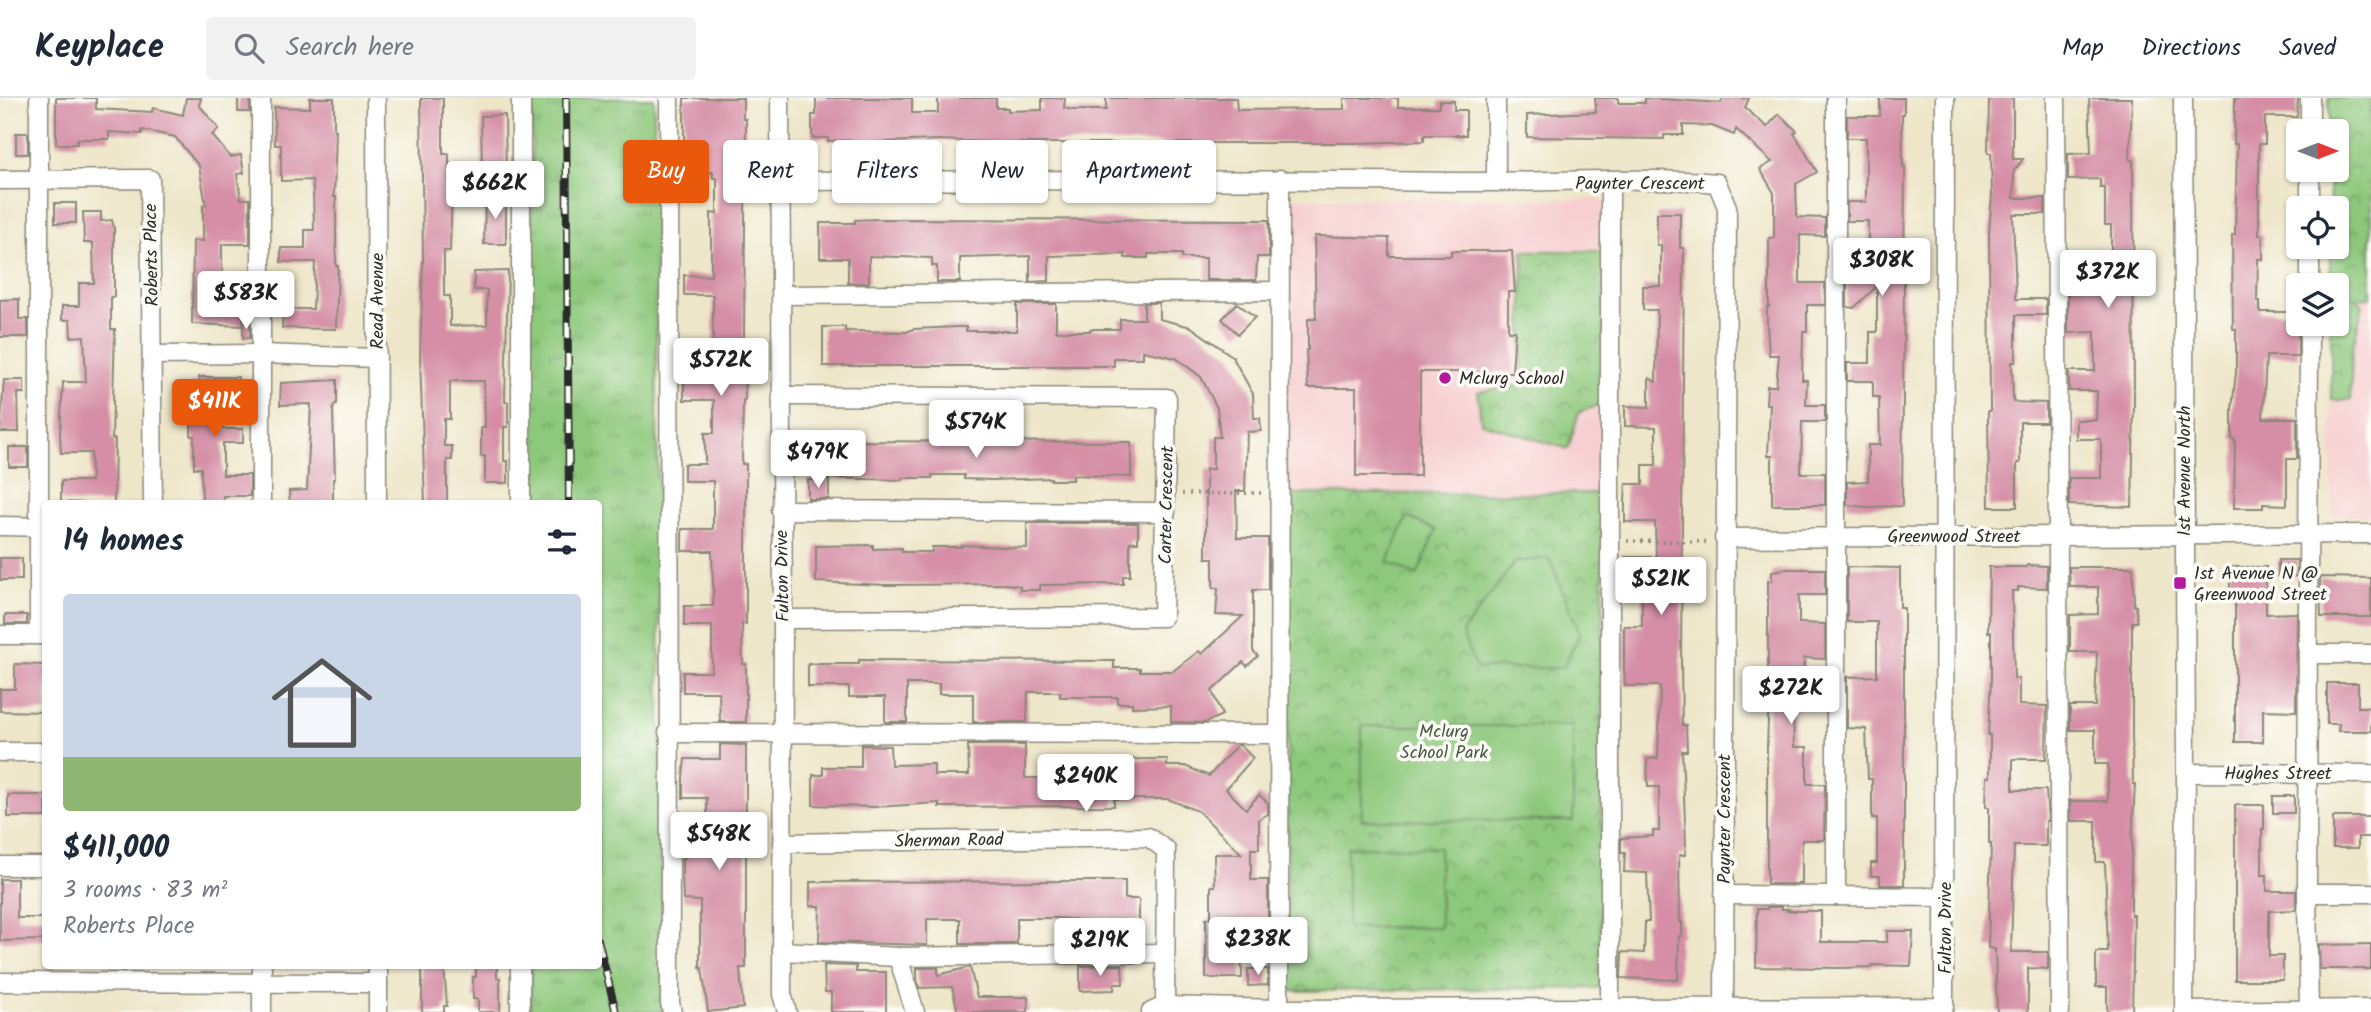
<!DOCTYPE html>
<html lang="en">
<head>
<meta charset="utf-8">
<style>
  body { margin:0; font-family:Kalam,sans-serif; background:#f2f2f3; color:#1f2937; height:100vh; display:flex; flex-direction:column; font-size:26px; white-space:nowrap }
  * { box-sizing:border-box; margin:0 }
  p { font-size:23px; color:#747a83 }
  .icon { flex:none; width:38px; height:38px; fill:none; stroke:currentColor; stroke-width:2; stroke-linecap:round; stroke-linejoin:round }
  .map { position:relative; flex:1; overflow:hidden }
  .panel { position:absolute; left:42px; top:402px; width:560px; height:469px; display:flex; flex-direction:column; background:#fff; border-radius:7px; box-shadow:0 2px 5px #0004 }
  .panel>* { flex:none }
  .top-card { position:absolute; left:623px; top:42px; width:665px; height:63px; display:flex; gap:14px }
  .needle { width:46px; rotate:90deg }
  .buttons { position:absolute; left:2286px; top:21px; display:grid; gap:14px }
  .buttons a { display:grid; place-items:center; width:63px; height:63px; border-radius:7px; background:#fff; box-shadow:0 2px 5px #0004; font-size:35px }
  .price { position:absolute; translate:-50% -60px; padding:0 16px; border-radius:7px; background:#fff; color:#222; font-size:23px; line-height:46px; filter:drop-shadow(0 2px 4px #0008) }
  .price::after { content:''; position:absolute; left:50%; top:42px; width:21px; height:16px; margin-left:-10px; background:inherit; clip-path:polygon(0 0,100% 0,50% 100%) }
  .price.current { background:#ea580c; color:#fff }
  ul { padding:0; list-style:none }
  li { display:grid; align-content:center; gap:14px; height:371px; padding:0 21px }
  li+li { border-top:2px solid #e0e1e3 }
  li span { display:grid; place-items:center; height:217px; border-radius:7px; color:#555 }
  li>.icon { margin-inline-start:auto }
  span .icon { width:126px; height:126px; fill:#fffc; stroke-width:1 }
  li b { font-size:30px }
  h2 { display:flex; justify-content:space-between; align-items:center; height:84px; padding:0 21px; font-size:30px }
  .chip { padding:0 24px; border-radius:7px; background:#fff; box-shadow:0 2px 5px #0004; font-size:24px; line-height:63px }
  .chip.current { background:#ea580c; color:#fff }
  header { display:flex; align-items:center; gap:42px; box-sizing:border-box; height:98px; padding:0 35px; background:#fff; border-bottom:2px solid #e0e1e3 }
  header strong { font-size:33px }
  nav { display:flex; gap:38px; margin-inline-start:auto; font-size:24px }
  .search { width:490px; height:63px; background:#f2f2f3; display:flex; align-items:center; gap:18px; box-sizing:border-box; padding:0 24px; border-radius:7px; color:#747a83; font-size:26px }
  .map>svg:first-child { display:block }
</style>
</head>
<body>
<header>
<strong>Keyplace</strong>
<div class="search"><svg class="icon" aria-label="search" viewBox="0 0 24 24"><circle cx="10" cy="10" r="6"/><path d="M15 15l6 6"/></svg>Search here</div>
<nav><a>Map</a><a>Directions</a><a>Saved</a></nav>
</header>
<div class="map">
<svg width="2371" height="914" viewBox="0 0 2371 914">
  <defs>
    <pattern id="grass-tufts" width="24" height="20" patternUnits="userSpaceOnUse" patternTransform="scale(1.75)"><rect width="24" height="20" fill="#8dc87c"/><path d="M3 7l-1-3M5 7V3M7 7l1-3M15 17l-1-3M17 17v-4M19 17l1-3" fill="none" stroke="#73a366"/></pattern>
    <pattern id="park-crowns" width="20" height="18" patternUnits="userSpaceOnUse" patternTransform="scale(1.75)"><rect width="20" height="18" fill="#8dc87c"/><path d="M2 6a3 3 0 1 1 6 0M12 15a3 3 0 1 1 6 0" fill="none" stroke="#73a366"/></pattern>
  </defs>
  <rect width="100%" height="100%" fill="#fdfcf7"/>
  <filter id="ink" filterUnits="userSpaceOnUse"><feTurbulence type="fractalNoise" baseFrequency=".0143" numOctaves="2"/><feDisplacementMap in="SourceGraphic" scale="14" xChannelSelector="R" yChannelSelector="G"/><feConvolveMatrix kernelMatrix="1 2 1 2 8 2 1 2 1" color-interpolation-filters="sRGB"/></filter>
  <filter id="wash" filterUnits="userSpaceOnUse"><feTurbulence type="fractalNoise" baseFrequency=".00686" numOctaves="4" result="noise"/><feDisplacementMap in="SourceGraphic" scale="28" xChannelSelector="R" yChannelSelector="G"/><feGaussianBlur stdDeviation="1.57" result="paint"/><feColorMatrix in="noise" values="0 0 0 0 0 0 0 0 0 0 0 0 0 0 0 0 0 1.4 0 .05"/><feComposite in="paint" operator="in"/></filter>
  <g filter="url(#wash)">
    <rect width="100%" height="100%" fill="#eee6c9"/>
    <g fill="#f7cfd0">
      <path d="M1286 100 1604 101V395L1288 396Z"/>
      <path d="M2371 196V418H2332L2330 226H2336V199Z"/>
    </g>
    <path fill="url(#grass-tufts)" stroke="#5c7a54" stroke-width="2" d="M532 0H654L663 914H530L531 868H598V406H531Z"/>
    <g fill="url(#park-crowns)" stroke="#5c7a54" stroke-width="2">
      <path d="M2329 0H2371V199L2355 200 2363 207 2352 253 2350 302H2331V226H2336V187H2330V149H2336V110H2330L2329 72H2336V33H2329Z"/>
      <path d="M1523 153H1604L1603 306 1579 314 1568 351 1481 325 1478 294 1522 286Z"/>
      <path d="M1604 395 1600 890 1287 893 1288 396Z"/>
    </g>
    <g fill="#8dc87c" stroke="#5c7a54" stroke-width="2">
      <path d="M1407 419 1436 432 1417 478 1388 464Z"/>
      <path d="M1549 460 1580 535 1563 570H1476L1462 535 1515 464Z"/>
      <path d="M1362 628H1573V723L1362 722Z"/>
      <path d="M1347 749 1439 750 1440 829 1347 830Z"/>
    </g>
    <g id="blocks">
      <g fill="#d58ea6">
        <path d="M56 0H96V11L152 14 153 10 183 17 186 0H201L199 7 219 31 212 37 230 59 241 57 244 75 237 76 241 101H250V146H222V200H243V228L192 226 193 143H203V107H206L199 68 175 39 142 32V36L109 34V41H77V46H56Z"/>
        <rect x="238" y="0" width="12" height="14"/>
        <path d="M310 0H334V32H336L334 99H336V168H338L336 231 282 230 283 211H313L315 164H281V150H305V132H314L313 92 312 82 281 83V47H275L274 9 310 10Z"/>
        <path d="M421 0H443V56H449V90H452L450 153H444V198H450V228L487 227V192H474V174L508 173 505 304H508V329H504V363H508V385H485V358H481V330H485L484 283H450V321H444V348H452V362H447V406H425L420 259 423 161Z"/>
        <path d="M684 0H743V21H746L744 234 745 302H743L742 366H746V526H742L743 566H746V624H720L719 594H683V574H711L712 566V528H684V508H713V491L712 453H682V431H713V383H684V366H705V335H714V302H684V249L713 250V197H684V177L711 178V115L717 116V80H713V74L684 75Z"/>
        <path d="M816 0H912V15H938V0H996V10H1008V13L1042 12V0H1065L1064 10 1073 12H1106V0H1236L1237 12 1344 11V0H1398V9H1439V3H1454V12H1466V37H1424V43L1357 45H1019L938 42 855 45V42L828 43V40H812V17H816Z"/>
        <path d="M1595 0H1618V5H1645V0L1721 5 1723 0H1749L1745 10 1767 29 1779 16 1797 33 1794 35 1817 74 1796 86 1797 119 1825 120V138L1800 137V185H1825V207H1807V233H1803L1802 282H1807L1806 307H1825V324H1802L1801 375H1825V407H1772V358H1768L1770 306H1766L1767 288H1776L1779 257H1769L1767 227V209H1769V140H1774V95L1760 71 1772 64 1736 31 1734 37 1712 28 1683 27V37H1664V41L1527 39V17L1596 14Z"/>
        <path d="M1880 0H1904V16H1902L1903 69H1905L1902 408 1867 409 1847 407V384L1868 383V347H1880L1879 299H1873V283H1847V265H1870V234H1877V188L1854 210 1847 209V179H1868V123H1847V104H1866V40H1847V18H1880Z"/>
        <path d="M1989 0H2013V61H2023L2014 73V100H2045V116H2013L2016 201H2046V217H2016V264H2012L2013 304 2046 305V324H2020V365H2017V409H1989L1988 313H1990L1989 134 1992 97 1991 55H1988Z"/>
        <path d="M2089 0H2132L2130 62H2133L2134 308 2132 409 2069 407V380H2101V341H2076V322H2096L2097 293H2069V273H2095V234L2068 235V177L2104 176V164H2111V127H2105V90H2100V81L2068 82V56L2091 55Z"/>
        <path d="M2235 0H2298L2297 19H2265V46H2259V137H2263V161H2258L2257 203H2260V214H2298V258H2266L2263 320H2297V361H2287V407L2263 406V410H2234L2235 341H2232V311L2236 274V231H2233L2232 137H2235L2237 46H2234Z"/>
        <path d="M505 17 506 74 482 73 481 18Z"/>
        <rect x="16" y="35" width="12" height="21"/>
        <path d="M485 99H506V146H484Z"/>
        <rect x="55" y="105" width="21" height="20"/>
        <path d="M83 114H101V123L112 122 114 130V199H111V231H115L112 341H115L114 406 61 404V383H91V355H61L60 337 63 284H86L84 238 71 239 70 222H62V208H79V185H94L93 145H84Z"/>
        <path d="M1657 115H1680V150H1684L1681 568 1682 627H1686L1687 653H1682L1686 746 1685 757H1679L1680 824H1682V838H1679L1678 882 1621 880 1622 854 1644 855 1645 824H1649L1647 775 1624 774 1625 755H1621V740L1653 738V733H1659V689H1648L1647 661 1658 660 1660 588H1625L1624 571V528H1642V479L1625 480V459H1656L1655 424H1625V402L1626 386H1643V367H1656V329L1625 328V308L1649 309V280L1656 284 1657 212H1643V188H1661V147H1657Z"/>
        <path d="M877 121 1269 122V159H1257L1256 182H1206V160H1182V156H1148V160H1125V156L1049 158V183L1030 184V158L960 160V184H937V168H932V160L869 158V185H848V160H820V125H855V122Z"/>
        <path d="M1314 138 1389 140V158H1451V153H1512L1515 194H1508V233H1515L1512 274H1420V378H1356V290H1308L1306 252H1308V221H1316Z"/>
        <path d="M19 201V221H28V239H0V202Z"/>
        <path d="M1144 205H1159V221L1191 229 1232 258 1253 296 1254 320H1260L1261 333 1247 334 1245 393H1236L1237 440H1268V492H1253V553L1258 558 1247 568 1243 564 1212 593 1222 617 1205 625 1171 624V608L1132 609V605H1117V599H1060V594H1028L1027 624H973V596H939V586H907V624H885V599H849V589H808V566H859V562L1114 563V570H1140V573H1173L1199 553 1202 556 1243 518 1216 517 1218 490H1213V460H1206V371H1213V339H1220L1217 310 1201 279 1176 260 1143 253V260H1114V268H823V229H845V233L907 234 913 231 958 229H966V233H1017V206H1056V233H1090V231H1120V221H1144Z"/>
        <path d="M1237 205 1255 219 1238 236 1222 221Z"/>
        <rect x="243" y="225" width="7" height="15"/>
        <path d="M199 279H238V300L220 302V331H243V345H223V377H250V398H223V406H202L201 370H194V338H191V285H200Z"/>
        <path d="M4 282H24V295H18L19 334H0Z"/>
        <path d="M337 282V306H335L333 312 335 381H333V406H290L289 393 307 392 311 306 280 307 281 285Z"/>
        <path d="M824 343 1131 344V379L1073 377V382H1051V380L993 382 964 381V377H932V380H902V382L824 380Z"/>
        <rect x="9" y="349" width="19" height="20"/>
        <rect x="808" y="382" width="21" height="19"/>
        <path d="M1027 425H1138V444H1130V478H1123V486L1040 487V492H1020V488L1006 486 886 487 816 484V448L873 447V451L902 450V454H932V449H961V447L1027 450Z"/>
        <rect x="0" y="460" width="22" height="22"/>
        <rect x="2278" y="462" width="19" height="16"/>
        <path d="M2027 467 2047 468V490L2018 489V493H2012L2014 581H2019V607L2047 608 2046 661H2013V692H2046L2048 723H2046V748H2014L2011 854H2048V871L2028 870V914H1997L1995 851 1988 850 1991 746H1989V709H1986L1987 679H1990V637H1988L1991 581V534H1988L1989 469H2027Z"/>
        <path d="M1847 469 1900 470V510H1904V787H1880V778H1871V765H1877V720H1872V681H1868L1866 631 1847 630V579L1877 578V524H1847Z"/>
        <path d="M2069 469H2133L2134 508H2136L2137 524H2132V644L2133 686H2135L2131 764V817H2134L2132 914H2107V889H2096V854H2108L2105 764H2096V723H2071L2070 703H2108V666H2095V632H2070V608H2095L2097 554H2070V517L2098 516V489H2070Z"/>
        <path d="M2230 469H2266V516L2297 515 2296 613 2263 612V644H2235V496H2230Z"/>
        <path d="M1785 471H1825V497H1799V525L1825 526V561L1804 560 1803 609 1793 608 1794 649H1807V686H1825L1824 742H1802V786H1767V649L1770 573H1768V483H1772V473Z"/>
        <path d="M2320 479 2371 480V519H2321Z"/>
        <rect x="5" y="517" width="22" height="9"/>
        <path d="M15 566 46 567V614L0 613V591H15Z"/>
        <path d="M2327 585H2358V609H2371V633H2338L2339 626H2327Z"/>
        <path d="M720 646 746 647V870H740L743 910 708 914 702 870H700V803L683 802 682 775V760H685V726H707V700H683V679L685 661H720Z"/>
        <path d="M861 647 890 648 891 667 934 666V677H969L968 647H1025V680H1058V675H1093V669H1117V662L1146 661H1167V668H1185L1209 678 1237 647H1240L1253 660 1226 691 1246 711 1259 697 1268 705V716L1259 721V751H1251V782H1268V832H1241L1242 880H1206V820H1211V788H1215L1214 756H1242L1198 713 1168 701H1114V708L939 709V705L875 709 813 707V677H823V669H861Z"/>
        <rect x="8" y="697" width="38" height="22"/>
        <rect x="2273" y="698" width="21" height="17"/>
        <path d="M2235 707H2264V731H2262V777H2267V793H2296V812L2269 813V858H2283V882H2235Z"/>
        <path d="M2333 719H2371V739H2358V750H2333Z"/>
        <path d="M0 781H17V820H46V842L0 843Z"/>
        <path d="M1104 783H1125V801H1139V825H1101V845H1078V822L1055 820H1017V846H960V821H927V847L819 844 820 808H810V784Z"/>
        <path d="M1767 809H1781V811H1789L1787 813H1821V844H1887V833H1913L1911 868 1872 867V869L1841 870 1756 869 1757 811H1767Z"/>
        <path d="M2371 846V871H2320L2319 847Z"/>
        <path d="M824 867 856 868V874H886V914H831V894H825Z"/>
        <path d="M1122 867 1123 886H1114V892L1080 893V868Z"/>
        <path d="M422 868H444L447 908H444V914H422Z"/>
        <path d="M476 868H497V880H500V914H478V901H473V879H476Z"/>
        <path d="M970 869 977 899H1028V914H958L952 889 919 890 917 881V870H938V877Z"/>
        <path d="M1248 871H1268V887L1248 888Z"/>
      </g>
    </g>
  </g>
  <g filter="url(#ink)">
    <use href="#blocks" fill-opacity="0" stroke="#8c887a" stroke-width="2"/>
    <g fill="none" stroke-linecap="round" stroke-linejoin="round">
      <defs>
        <g id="minor">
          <path d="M39 0V537"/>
          <path d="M376 0 377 406"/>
          <path d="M669 0 670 905 672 914"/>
          <path d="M780 0 783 521 782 896 787 914"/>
          <path d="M1496 0V84"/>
          <path d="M2056 0 2060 914"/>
          <path d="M2183 0 2186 675 2184 914"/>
          <path d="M2310 33V0"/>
          <path d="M0 82 150 81 153 406"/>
          <path d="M780 83C1006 82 1232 81 1458 84 1543 85 1632 78 1717 85L1727 109 1724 910"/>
          <path d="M1610 84V914"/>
          <path d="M2310 110V72"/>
          <path d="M2310 187V149"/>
          <path d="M782 197 1279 193"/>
          <path d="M153 257 260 256 377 260"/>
          <path d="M781 298 1167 300 1163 519 783 521"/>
          <path d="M261 406V0"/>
          <path d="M521 406V0"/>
          <path d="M781 412 1166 414"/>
          <path d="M0 428 46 429"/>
          <path d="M1724 440 2371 436"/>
          <path d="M0 537H46"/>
          <path d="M2308 556H2371"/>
          <path d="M668 635 1279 636"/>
          <path d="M0 654H46"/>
          <path d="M2186 675 2371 676"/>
          <path d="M782 745 1148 739 1166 752 1165 908"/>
          <path d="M0 768H46"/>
          <path d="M2307 795H2371"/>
          <path d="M1724 797 1945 799"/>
          <path d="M1836 798V0"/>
          <path d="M782 853 898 859 1165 855"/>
          <path d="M898 859 915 914"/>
          <path d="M378 868V914"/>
          <path d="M0 884 378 885"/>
          <path d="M1279 911 1280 81"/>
          <path d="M2184 913 2371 911"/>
          <path d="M262 914V868"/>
          <path d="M520 914V868"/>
          <path d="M1151 914 1165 908 1279 911 1944 909 1945 0"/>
          <path d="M2309 914 2307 795 2309 226"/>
        </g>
      </defs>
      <use href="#minor" stroke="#8c887a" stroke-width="21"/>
      <g stroke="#8c887a" stroke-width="3.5" stroke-dasharray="2 5" stroke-linecap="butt">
        <path d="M1182 396 1262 395"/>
        <path d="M1627 443 1710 444"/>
      </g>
      <use href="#minor" stroke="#fff" stroke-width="18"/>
      <defs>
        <g id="rail">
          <path d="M566 0 569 406"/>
          <path d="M598 842 616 914"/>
        </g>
      </defs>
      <use href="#rail" stroke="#2b2b2b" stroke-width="8"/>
      <use href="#rail" stroke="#fdfcf7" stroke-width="5" stroke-dasharray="16" stroke-linecap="butt"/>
    </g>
  </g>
  <g fill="#b5179e" stroke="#fdfcf7" stroke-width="2.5">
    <circle cx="1445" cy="280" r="7"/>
    <rect x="2173" y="478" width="14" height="14" rx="3.5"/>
  </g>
  <g text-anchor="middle" stroke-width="7" stroke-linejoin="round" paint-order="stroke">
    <g font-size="18" fill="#2b2b2b" stroke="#fdfcf7">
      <text x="1640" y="91">Paynter Crescent</text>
      <text transform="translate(151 157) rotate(-91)" y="6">Roberts Place</text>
      <text transform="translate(377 203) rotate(-90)" y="6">Read Avenue</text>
      <text transform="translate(2184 373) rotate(-90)" y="6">1st Avenue North</text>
      <text transform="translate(1166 407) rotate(-89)" y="6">Carter Crescent</text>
      <text x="1954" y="444">Greenwood Street</text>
      <text transform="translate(782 478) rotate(-91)" y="6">Fulton Drive</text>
      <text x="2278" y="681">Hughes Street</text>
      <text transform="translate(1724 721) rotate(-90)" y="6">Paynter Crescent</text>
      <text transform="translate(949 742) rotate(-1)" y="6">Sherman Road</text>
      <text transform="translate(1945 830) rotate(-90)" y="6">Fulton Drive</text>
    </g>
    <g font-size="18" fill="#2b2b2b" stroke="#fdfcf7" text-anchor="start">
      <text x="1459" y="286">Mclurg School</text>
      <text x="2194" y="481">1st Avenue N @<tspan x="2194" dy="21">Greenwood Street</tspan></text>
    </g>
    <g font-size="18" fill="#485a43" stroke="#fdfcf7">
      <text x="1444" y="639">Mclurg<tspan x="1444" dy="21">School Park</tspan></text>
    </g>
  </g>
</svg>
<div class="buttons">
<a><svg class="needle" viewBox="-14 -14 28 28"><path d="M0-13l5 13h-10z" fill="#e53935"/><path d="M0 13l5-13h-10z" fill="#747a83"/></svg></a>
<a><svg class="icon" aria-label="locate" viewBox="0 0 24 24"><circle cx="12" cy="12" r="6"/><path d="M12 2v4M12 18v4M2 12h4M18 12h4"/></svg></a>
<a><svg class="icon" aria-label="layers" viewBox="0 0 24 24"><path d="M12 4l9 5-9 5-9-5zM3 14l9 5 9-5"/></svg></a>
</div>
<b class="price" style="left:495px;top:123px">$662K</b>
<b class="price" style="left:1882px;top:200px">$308K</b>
<b class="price" style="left:2108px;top:212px">$372K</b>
<b class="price" style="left:246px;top:233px">$583K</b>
<b class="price" style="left:721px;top:300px">$572K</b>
<b class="price current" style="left:215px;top:341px">$411K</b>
<b class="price" style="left:976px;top:362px">$574K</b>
<b class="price" style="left:818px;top:392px">$479K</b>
<b class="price" style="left:1661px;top:519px">$521K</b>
<b class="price" style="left:1791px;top:628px">$272K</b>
<b class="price" style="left:1086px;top:716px">$240K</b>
<b class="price" style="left:719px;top:774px">$548K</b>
<b class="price" style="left:1258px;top:879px">$238K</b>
<b class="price" style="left:1100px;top:880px">$219K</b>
<div class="top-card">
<a class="chip current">Buy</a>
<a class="chip">Rent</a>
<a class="chip">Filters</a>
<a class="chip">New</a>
<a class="chip">Apartment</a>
</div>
<section class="panel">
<h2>14 homes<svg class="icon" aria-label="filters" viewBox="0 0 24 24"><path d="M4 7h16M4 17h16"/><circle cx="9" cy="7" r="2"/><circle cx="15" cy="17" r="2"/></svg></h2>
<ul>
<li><span style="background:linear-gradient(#c9d6e8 75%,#8fb573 0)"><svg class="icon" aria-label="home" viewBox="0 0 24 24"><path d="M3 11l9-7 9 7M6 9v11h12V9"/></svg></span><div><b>$411,000</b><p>3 rooms · 83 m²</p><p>Roberts Place</p></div></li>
</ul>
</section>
</div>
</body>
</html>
